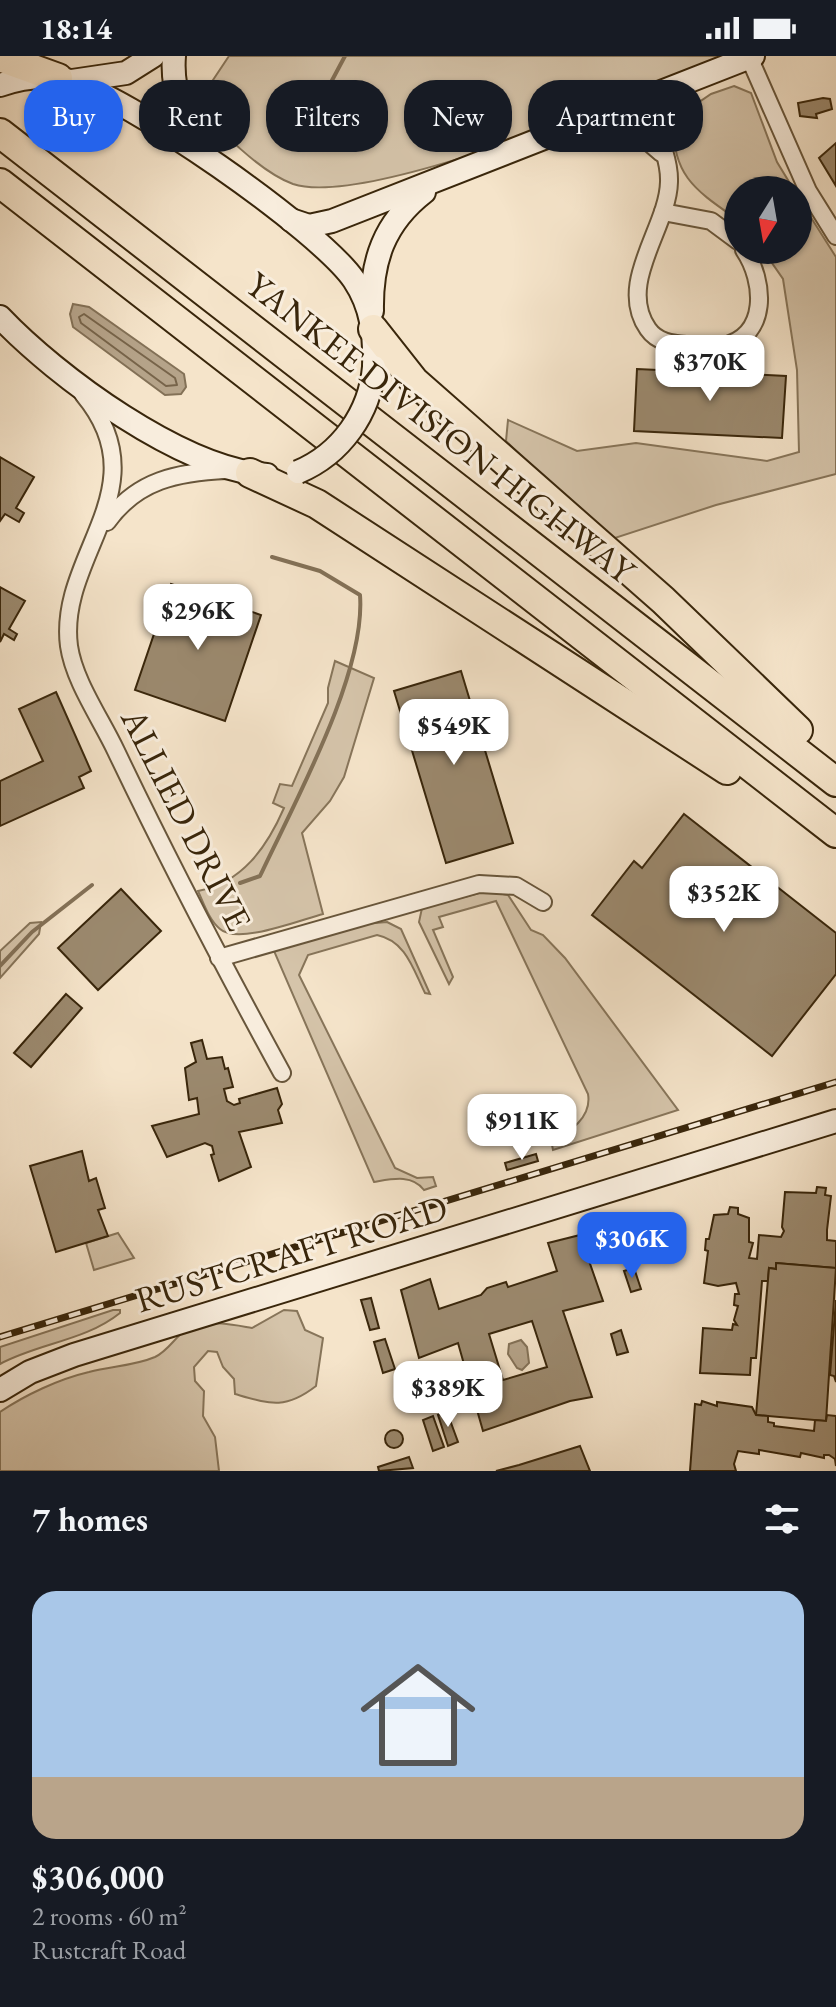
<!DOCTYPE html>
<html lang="en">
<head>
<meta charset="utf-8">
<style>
  body { margin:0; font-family:"EB Garamond",serif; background:#242831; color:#f1f3f6; height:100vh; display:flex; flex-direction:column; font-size:30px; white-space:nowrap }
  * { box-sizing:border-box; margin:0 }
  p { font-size:26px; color:#9ea1a6 }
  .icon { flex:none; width:44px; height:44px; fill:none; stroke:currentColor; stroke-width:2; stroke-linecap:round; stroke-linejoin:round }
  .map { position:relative; height:1415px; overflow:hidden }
  .side { display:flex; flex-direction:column; background:#171b24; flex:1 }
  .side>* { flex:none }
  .hud { position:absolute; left:24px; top:24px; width:788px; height:72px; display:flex; gap:16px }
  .needle { width:52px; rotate:191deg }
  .buttons { position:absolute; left:724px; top:120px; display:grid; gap:16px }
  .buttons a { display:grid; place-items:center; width:88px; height:88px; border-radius:50%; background:#171b24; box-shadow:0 2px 6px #0004; font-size:40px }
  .price { position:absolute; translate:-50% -68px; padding:0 18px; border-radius:16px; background:#fff; color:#222; font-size:26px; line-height:52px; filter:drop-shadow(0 2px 4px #0008) }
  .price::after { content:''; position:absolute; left:50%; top:48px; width:24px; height:18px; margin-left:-12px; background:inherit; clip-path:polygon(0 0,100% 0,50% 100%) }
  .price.current { background:#2563eb; color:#fff }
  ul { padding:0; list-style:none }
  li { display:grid; align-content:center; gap:16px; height:424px; padding:0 32px }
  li+li { border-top:2px solid #363941 }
  li span { display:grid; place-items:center; height:248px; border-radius:24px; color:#555 }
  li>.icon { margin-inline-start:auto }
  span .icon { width:144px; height:144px; fill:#fffc; stroke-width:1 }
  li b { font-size:34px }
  h2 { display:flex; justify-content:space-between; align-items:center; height:96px; padding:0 32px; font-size:34px }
  .pill { padding:0 28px; border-radius:32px; background:#171b24; box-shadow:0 2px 6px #0004; font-size:28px; line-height:72px }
  .pill.current { background:#2563eb; color:#fff }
  .status { display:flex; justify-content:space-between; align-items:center; height:56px; padding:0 40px; background:#171b24; direction:ltr }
  .status svg { height:22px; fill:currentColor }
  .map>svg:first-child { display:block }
</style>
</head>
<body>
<div class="status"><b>18:14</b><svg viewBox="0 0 49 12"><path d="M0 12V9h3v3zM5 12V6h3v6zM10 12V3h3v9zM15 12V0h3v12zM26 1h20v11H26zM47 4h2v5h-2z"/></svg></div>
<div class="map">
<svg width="836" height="1415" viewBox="0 0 836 1415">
  <rect width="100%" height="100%" fill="#f5e4ca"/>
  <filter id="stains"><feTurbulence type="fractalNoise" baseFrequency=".0025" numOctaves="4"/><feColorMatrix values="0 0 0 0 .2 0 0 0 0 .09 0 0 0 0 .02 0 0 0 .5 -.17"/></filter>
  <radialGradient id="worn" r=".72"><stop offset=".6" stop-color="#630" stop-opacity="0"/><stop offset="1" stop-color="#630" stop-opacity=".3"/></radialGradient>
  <g fill="#d5c4aa" stroke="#87755a" stroke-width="2">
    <path d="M229 0H738C653 32 369 153 293 128 263 117 214 73 199 45Z"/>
    <path d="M734 30 751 37 777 106 794 134H738V164C695 134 672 120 673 64L711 38Z"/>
    <path d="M798 141 836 201V418L716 449 612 483 563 442 506 385 508 364 577 395 636 387 767 405 799 396 797 314 783 223 763 194H798Z"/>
    <path d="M335 605 374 622 344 721 330 745 302 777 323 858C300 864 238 889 220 873 209 864 204 848 198 835 242 827 267 791 284 752L273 747 280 728 292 730 328 647V632Z"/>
    <path d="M487 835 508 839 531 874 543 879 565 902 678 1054 553 1094 551 1084C570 1077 592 1061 588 1038L496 845 439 861 443 871 433 874 453 921 449 928 419 866 422 852Z"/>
    <path d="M41 866 39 878 0 922V895L30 867Z"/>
    <path d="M387 866 401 873 430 938 425 937C413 913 406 885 377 879L308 899 299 919 395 1112 417 1122 433 1121 436 1130 424 1134C412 1118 392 1123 374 1126L274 895 363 868Z"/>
    <path d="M118 1177 134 1202 94 1214 86 1187Z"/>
    <path d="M113 1254H120V1257C85 1285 39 1287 0 1308V1291Z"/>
    <path d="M284 1254 297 1255 305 1274 323 1282 316 1330C285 1354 270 1348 235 1338L234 1323 223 1311 217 1296 208 1295 194 1311 195 1325 204 1335 203 1360 215 1381 219 1415H0V1356C25 1339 59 1323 89 1316 111 1310 134 1310 155 1301 172 1293 178 1273 197 1269 216 1265 234 1269 252 1272Z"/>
  </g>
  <g fill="#b5a389" stroke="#837157" stroke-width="2">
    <path d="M73 248 89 251 184 318 186 331 181 338 165 339 73 271 70 258Z"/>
    <path d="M521 1284 527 1291 529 1307 522 1314 517 1312 508 1298 509 1288Z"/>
  </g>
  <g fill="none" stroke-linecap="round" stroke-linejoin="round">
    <path stroke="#77644a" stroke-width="2" d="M84 258 175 322 177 329 166 330 81 267 79 261Z"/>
    <g stroke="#837157" stroke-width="4">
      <path d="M317 39 329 30 345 0"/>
      <path d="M240 827 260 820C294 747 366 618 360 539L320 515 272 501"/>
      <path d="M0 910 32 876 92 829"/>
    </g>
  </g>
  <g fill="#9b896e" stroke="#39260b" stroke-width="2" fill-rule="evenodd">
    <path d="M823 42 830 43 832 53 816 58 817 62 800 60 798 47Z"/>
    <path d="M836 87V130L819 102Z"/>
    <path d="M637 313 786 320 782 382 634 375Z"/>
    <path d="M0 401 34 421 16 452 24 457 19 466 5 458 0 465Z"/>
    <path d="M171 528 261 559 225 665 135 634Z"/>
    <path d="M0 531 25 545 9 573 17 578 14 584 4 578 0 586Z"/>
    <path d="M461 615 513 787 446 807 394 635Z"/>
    <path d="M56 636 91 715 79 721 84 732 0 770V725L43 705 19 653Z"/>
    <path d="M684 758 836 877V918L772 1000 592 859 634 805 642 812Z"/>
    <path d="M121 833 161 875 98 934 58 892Z"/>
    <path d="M66 938 82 952 31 1011 14 997Z"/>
    <path d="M202 984 207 1003 222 1001 225 1013 228 1012 233 1031 224 1033 227 1045 234 1049 240 1047 239 1043 277 1032 282 1048 278 1054 282 1067 239 1076 251 1111 219 1125 211 1099 214 1098 212 1090 205 1087 167 1101 152 1070 199 1058 197 1042 189 1044 185 1012 196 1006 191 987Z"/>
    <path d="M82 1095 89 1125 96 1122 105 1152 98 1154 108 1180 56 1196 30 1110Z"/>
    <path d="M536 1098 538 1105 507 1114 505 1107Z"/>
    <path d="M817 1131 826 1132 825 1139 831 1140 827 1174V1184L836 1185V1212L776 1207V1213L769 1212 768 1225H762L756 1302H751L750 1319 700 1317 703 1272 732 1274 733 1268 737 1269 734 1264 738 1250 734 1249 735 1238H739L736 1227 718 1230 704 1227 708 1195 705 1194 706 1183H709L714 1159 728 1158 730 1151 738 1152V1158L749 1162V1186L753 1187 749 1202 757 1203 759 1179 781 1181 784 1175 782 1171 785 1136 816 1137Z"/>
    <path d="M580 1179 603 1245 563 1255 592 1341 570 1345 483 1375 458 1287 419 1302 401 1234 430 1223 439 1253 481 1239 487 1232 506 1226 508 1231 557 1215 548 1187ZM532 1265 547 1311 503 1324 489 1278Z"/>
    <path d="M776 1207 836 1212 826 1365 756 1359 769 1212 776 1213Z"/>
    <path d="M634 1212 641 1233 631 1236 624 1215Z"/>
    <path d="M371 1242 379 1272 370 1274 361 1244Z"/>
    <path d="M836 1244V1326L834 1320 830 1319Z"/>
    <path d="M621 1274 628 1296 617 1299 611 1278Z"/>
    <path d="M385 1283 395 1313 383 1317 374 1286Z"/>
    <path d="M702 1345 717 1350V1346L752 1351 756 1359 768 1360V1366L774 1367V1370L814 1375 815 1364 826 1365 827 1359 836 1360V1410L835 1403 829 1399H824V1402L801 1397 800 1401 759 1394V1398L738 1395 734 1408 736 1415H690L695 1348 701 1349Z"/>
    <path d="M447 1356 458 1386 448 1390 438 1359Z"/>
    <path d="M433 1360 444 1391 433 1395 423 1364Z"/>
    <circle cx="394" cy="1383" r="9"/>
    <path d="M580 1390 590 1415H496L519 1409Z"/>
    <path d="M409 1401 413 1412 379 1415 378 1411Z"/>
  </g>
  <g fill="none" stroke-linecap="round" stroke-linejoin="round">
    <defs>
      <g id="minor">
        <path d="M749 1 808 135 836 180"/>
        <path d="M644 44C653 69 670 99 669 126 668 172 616 227 648 273 657 286 672 288 686 289 698 290 712 293 723 290 769 280 765 225 744 194"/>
        <path d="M602 60 632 72 661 97"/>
        <path d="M663 156 711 165 738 185"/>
        <path d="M83 338C162 432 57 499 69 590 74 625 101 663 116 695 168 804 224 911 282 1017"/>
        <path d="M107 466C137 424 178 416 227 414"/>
        <path d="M219 902 479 828 516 830 543 846"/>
      </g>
      <g id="secondary">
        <path d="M174 0C171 35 185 70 206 98"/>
        <path d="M72 25 126 17 153 0"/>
        <path d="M0 29C21 22 44 18 66 24 125 38 320 174 354 224 372 251 375 279 374 311"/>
        <path d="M291 164 309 170 332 165 753 0"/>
        <path d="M372 255C371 205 384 167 424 136"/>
        <path d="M0 261C57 321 182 413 267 419"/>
        <path d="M0 1334 30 1316 74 1299 836 1065"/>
      </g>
      <g id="motorway">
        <path d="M0 1 58 22"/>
        <path d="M0 77 836 726"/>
        <path d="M0 127 836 777"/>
        <path d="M373 273 414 325 663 544 798 674"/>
        <path d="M250 417 317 448 727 714"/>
      </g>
    </defs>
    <use href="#minor" stroke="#68563b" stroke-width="20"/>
    <use href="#secondary" stroke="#39260b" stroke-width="26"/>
    <use href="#motorway" stroke="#39260b" stroke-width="32"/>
    <use href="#minor" stroke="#f8eddd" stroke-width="16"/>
    <use href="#secondary" stroke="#f8eddd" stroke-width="22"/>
    <use href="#motorway" stroke="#f5e4ca" stroke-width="28"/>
    <defs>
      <path id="rail" d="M0 1281 836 1026"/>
    </defs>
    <use href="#rail" stroke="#39260b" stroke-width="7"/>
    <use href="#rail" stroke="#f8eddd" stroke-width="4" stroke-dasharray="12" stroke-linecap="butt"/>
    <defs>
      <path id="secondary-bridge" d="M298 416C341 398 370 357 374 311"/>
    </defs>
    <use href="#secondary-bridge" stroke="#39260b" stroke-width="26" stroke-linecap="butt"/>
    <use href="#secondary-bridge" stroke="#f8eddd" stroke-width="22"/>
  </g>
  <g text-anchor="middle" stroke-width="6" stroke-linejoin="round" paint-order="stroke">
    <g font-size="36" fill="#39260b" stroke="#f8eddd">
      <text transform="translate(441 371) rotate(38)" y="13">YANKEE DIVISION HIGHWAY</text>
      <text transform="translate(187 763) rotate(63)" y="13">ALLIED DRIVE</text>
      <text transform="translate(291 1197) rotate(-17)" y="13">RUSTCRAFT ROAD</text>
    </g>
  </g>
  <rect width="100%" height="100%" filter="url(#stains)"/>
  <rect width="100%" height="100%" fill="url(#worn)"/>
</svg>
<div class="buttons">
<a><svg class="needle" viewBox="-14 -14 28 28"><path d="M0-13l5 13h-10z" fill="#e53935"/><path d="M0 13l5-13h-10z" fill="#9ea1a6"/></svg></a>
</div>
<b class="price" style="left:710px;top:347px">$370K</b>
<b class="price" style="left:198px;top:596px">$296K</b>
<b class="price" style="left:454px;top:711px">$549K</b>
<b class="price" style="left:724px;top:878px">$352K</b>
<b class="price" style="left:522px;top:1106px">$911K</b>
<b class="price current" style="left:632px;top:1224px">$306K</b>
<b class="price" style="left:448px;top:1373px">$389K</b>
<div class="hud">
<a class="pill current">Buy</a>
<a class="pill">Rent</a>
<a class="pill">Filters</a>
<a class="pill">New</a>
<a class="pill">Apartment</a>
</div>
</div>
<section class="side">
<h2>7 homes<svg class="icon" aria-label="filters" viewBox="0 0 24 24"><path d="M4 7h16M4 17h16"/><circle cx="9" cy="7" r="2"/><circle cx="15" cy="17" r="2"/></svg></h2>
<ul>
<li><span style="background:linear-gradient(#a9c7e8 75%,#b9a48a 0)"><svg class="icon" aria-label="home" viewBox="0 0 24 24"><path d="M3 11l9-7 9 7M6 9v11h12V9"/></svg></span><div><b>$306,000</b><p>2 rooms · 60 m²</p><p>Rustcraft Road</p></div></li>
</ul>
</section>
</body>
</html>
